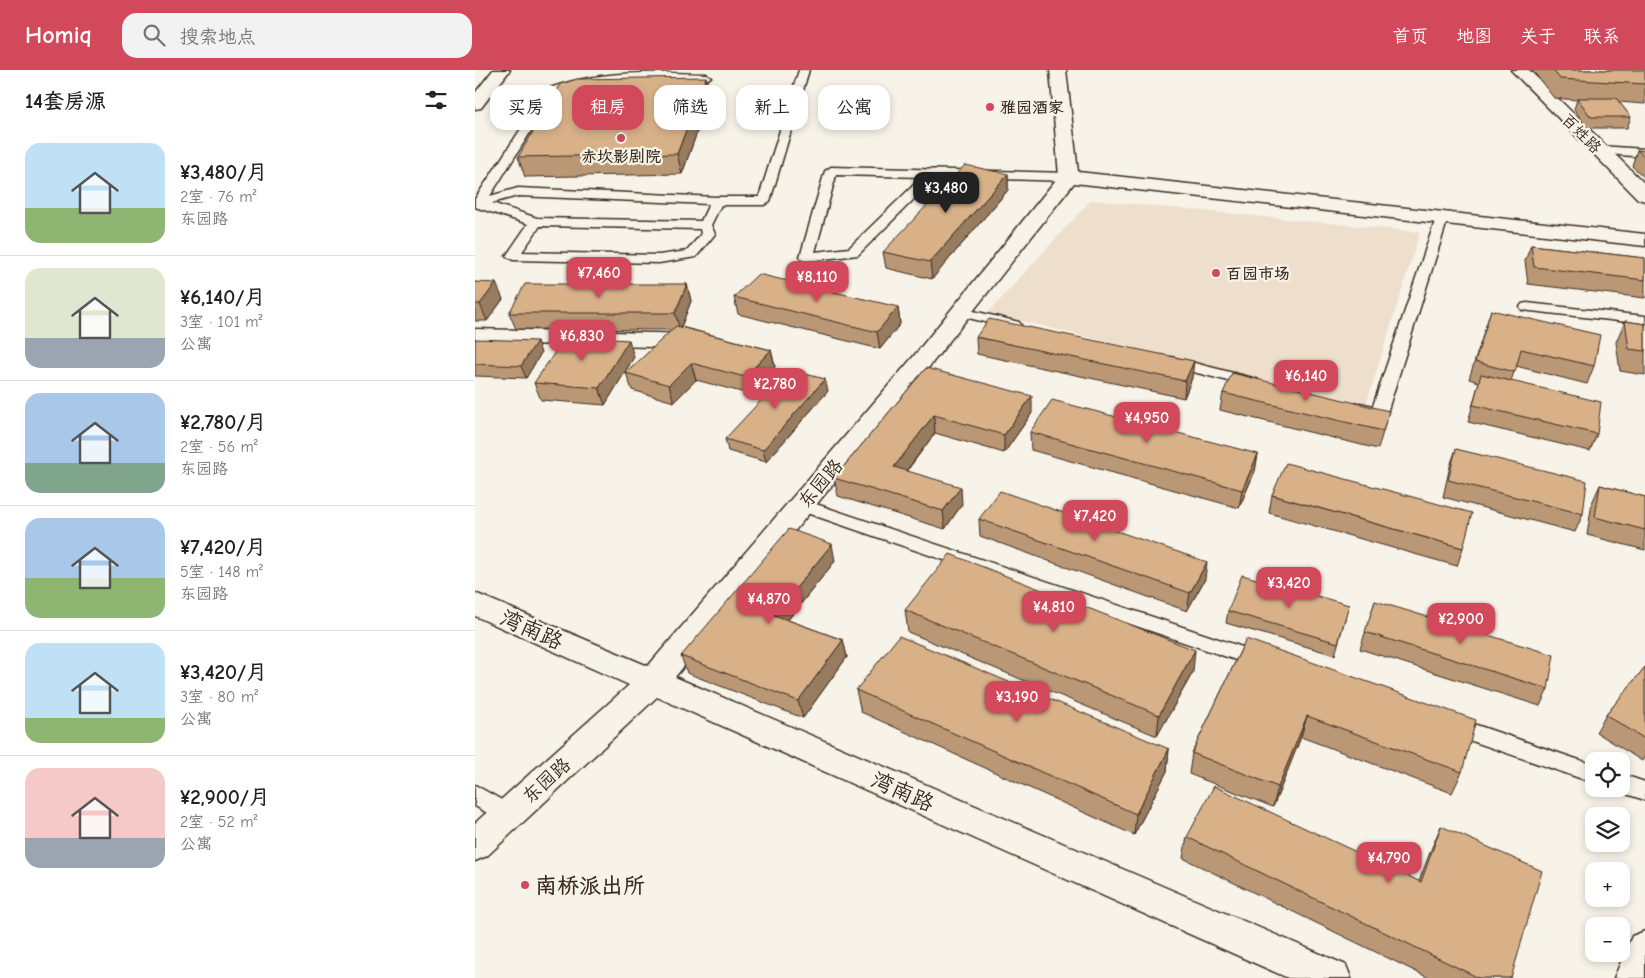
<!DOCTYPE html>
<html lang="zh">
<head>
<meta charset="utf-8">
<style>
  body { margin:0; font-family:"Comic Neue","LXGW WenKai TC",sans-serif; background:#f2f2f2; color:#222; height:100vh; display:flex; flex-direction:column; font-size:19px; white-space:nowrap }
  * { box-sizing:border-box; margin:0 }
  p { font-size:16px; color:#767676 }
  .icon { flex:none; width:28px; height:28px; fill:none; stroke:currentColor; stroke-width:2; stroke-linecap:round; stroke-linejoin:round }
  .map { position:relative; flex:1; overflow:hidden }
  .side { display:flex; flex-direction:column; background:#fff; width:475px }
  .side>* { flex:none }
  .top-card { position:absolute; left:15px; top:15px; width:475px; height:45px; display:flex; gap:10px }
  .fabs { position:absolute; left:1110px; top:682px; display:grid; gap:10px }
  .fabs a { display:grid; place-items:center; width:45px; height:45px; border-radius:10px; background:#fff; box-shadow:0 2px 8px #0003; font-size:25px }
  .price { position:absolute; translate:-50% -42px; padding:0 11px; border-radius:10px; background:#d1495b; color:#fff; font-size:16px; line-height:32px; filter:drop-shadow(0 1px 2px #0008) }
  .price::after { content:''; position:absolute; left:50%; top:30px; width:15px; height:11px; margin-left:-8px; background:inherit; clip-path:polygon(0 0,100% 0,50% 100%) }
  .price.on { background:#222; color:#fff }
  ul { padding:0; list-style:none }
  li { display:flex; align-items:center; gap:15px; height:125px; padding:0 25px }
  li+li { border-top:1px solid #e0e0e0 }
  li span { display:grid; place-items:center; flex:none; width:140px; height:100px; border-radius:15px; color:#555 }
  li>.icon { margin-inline-start:auto }
  span .icon { width:60px; height:60px; fill:#fffc; stroke-width:1 }
  li b { font-size:21px }
  h2 { display:flex; justify-content:space-between; align-items:center; height:60px; padding:0 25px; font-size:21px }
  .chip { padding:0 18px; border-radius:15px; background:#fff; box-shadow:0 2px 8px #0003; font-size:18px; line-height:45px }
  .chip.on { background:#d1495b; color:#fff }
  header { display:flex; align-items:center; gap:30px; box-sizing:border-box; height:70px; padding:0 25px; background:#d1495b; color:#fff }
  header strong { font-size:24px }
  nav { display:flex; gap:28px; margin-inline-start:auto; font-size:18px }
  .search { width:350px; height:45px; background:#f2f2f2; display:flex; align-items:center; gap:12px; box-sizing:border-box; padding:0 18px; border-radius:15px; color:#767676; font-size:19px }
  main { display:flex; flex:1; min-height:0 }
  .map>svg:first-child { display:block }
</style>
</head>
<body>
<header>
<strong>Homiq</strong>
<div class="search"><svg class="icon" aria-label="search" viewBox="0 0 24 24"><circle cx="10" cy="10" r="6"/><path d="M15 15l6 6"/></svg>搜索地点</div>
<nav><a>首页</a><a>地图</a><a>关于</a><a>联系</a></nav>
</header>
<main>
<section class="side">
<h2>14套房源<svg class="icon" aria-label="filters" viewBox="0 0 24 24"><path d="M4 7h16M4 17h16"/><circle cx="9" cy="7" r="2"/><circle cx="15" cy="17" r="2"/></svg></h2>
<ul>
<li><span style="background:linear-gradient(#bfe0f5 65%,#8fb573 0)"><svg class="icon" aria-label="home" viewBox="0 0 24 24"><path d="M3 11l9-7 9 7M6 9v11h12V9"/></svg></span><div><b>¥3,480/月</b><p>2室 · 76 m²</p><p>东园路</p></div></li>
<li><span style="background:linear-gradient(#dfe7d0 70%,#9aa5b1 0)"><svg class="icon" aria-label="home" viewBox="0 0 24 24"><path d="M3 11l9-7 9 7M6 9v11h12V9"/></svg></span><div><b>¥6,140/月</b><p>3室 · 101 m²</p><p>公寓</p></div></li>
<li><span style="background:linear-gradient(#a9c7e8 70%,#7fa58c 0)"><svg class="icon" aria-label="home" viewBox="0 0 24 24"><path d="M3 11l9-7 9 7M6 9v11h12V9"/></svg></span><div><b>¥2,780/月</b><p>2室 · 56 m²</p><p>东园路</p></div></li>
<li><span style="background:linear-gradient(#a9c7e8 60%,#8fb573 0)"><svg class="icon" aria-label="home" viewBox="0 0 24 24"><path d="M3 11l9-7 9 7M6 9v11h12V9"/></svg></span><div><b>¥7,420/月</b><p>5室 · 148 m²</p><p>东园路</p></div></li>
<li><span style="background:linear-gradient(#bfe0f5 75%,#8fb573 0)"><svg class="icon" aria-label="home" viewBox="0 0 24 24"><path d="M3 11l9-7 9 7M6 9v11h12V9"/></svg></span><div><b>¥3,420/月</b><p>3室 · 80 m²</p><p>公寓</p></div></li>
<li><span style="background:linear-gradient(#f6c9c9 70%,#9aa5b1 0)"><svg class="icon" aria-label="home" viewBox="0 0 24 24"><path d="M3 11l9-7 9 7M6 9v11h12V9"/></svg></span><div><b>¥2,900/月</b><p>2室 · 52 m²</p><p>公寓</p></div></li>
</ul>
</section>
<div class="map">
<svg width="1170" height="908" viewBox="0 0 1170 908">
  <rect width="100%" height="100%" fill="#f7f3e8"/>
  <filter id="ink" filterUnits="userSpaceOnUse"><feTurbulence type="fractalNoise" baseFrequency=".02" numOctaves="2"/><feDisplacementMap in="SourceGraphic" scale="10" xChannelSelector="R" yChannelSelector="G"/><feConvolveMatrix kernelMatrix="1 2 1 2 8 2 1 2 1" color-interpolation-filters="sRGB"/></filter>
  <g filter="url(#ink)">
    <path fill="#eedfcc" d="M616 130 945 162 891 335 513 243Z"/>
    <g fill="none" stroke-linecap="round" stroke-linejoin="round">
      <defs>
        <g id="lane">
          <path d="M324 0H334L295 131 289 135H246L236 155 240 164 221 187 184 193 38 190 31 186 53 154 0 137V129L72 19C122 0 178 2 231 4L236 7 231 10C181 9 127 3 80 23L15 126 43 118 242 127H284ZM43 126 234 134 226 151 62 148 17 133ZM65 156 225 159 226 164 212 181 184 185 47 182Z"/>
          <path d="M1124 76 1170 79V87L1120 83 1118 80 1120 77Z"/>
          <path d="M356 97 594 103 600 107 594 111 461 107 383 185 332 191 327 190 325 187 350 101ZM361 105 447 107 374 178 340 182Z"/>
          <path d="M967 144 973 148 912 343 910 347 904 348 879 342 877 338 879 334 885 333 898 336 961 148Z"/>
          <path d="M1052 233 1170 246V254L1047 240 1045 237 1047 234Z"/>
          <path d="M486 238 544 252 546 255 544 258 539 259 481 245 479 242 481 239Z"/>
          <path d="M696 287 782 309 785 312 782 315 777 317 691 295 688 292 691 289Z"/>
          <path d="M326 429 794 586 797 591 794 596 787 599 320 439 317 435 320 431Z"/>
          <path d="M975 646 1119 695V713L968 661 965 655 968 649Z"/>
          <path d="M1146 704 1170 712V730L1138 720 1146 719Z"/>
          <path d="M0 715 41 738 44 745 41 752 33 755 0 736Z"/>
        </g>
        <g id="street">
          <path d="M18 0H35L6 38 0 39V23Z"/>
          <path d="M575 0H591L603 102 1170 164V176L599 113 454 297 200 607 871 895 876 908H813L182 627 12 786 0 791V753L154 615 0 546V523L173 596 438 287 584 106Z"/>
          <path d="M1036 0H1054L1170 114V131L1163 129Z"/>
          <path d="M0 259 221 264 229 266 233 271 229 276 221 278 0 273Z"/>
        </g>
        <path id="secondary" d="M1170 861V908H1139L1157 866Z"/>
      </defs>
      <use href="#lane" stroke="#3b2a1e" stroke-width="3"/>
      <use href="#street" stroke="#3b2a1e" stroke-width="3"/>
      <use href="#secondary" stroke="#3b2a1e" stroke-width="3"/>
      <use href="#lane" fill="#f7f3e8" fill-rule="evenodd"/>
      <use href="#street" fill="#f7f3e8" fill-rule="evenodd"/>
      <use href="#secondary" fill="#f7f3e8" fill-rule="evenodd"/>
    </g>
    <g fill="#ba9876" stroke="#3b2a1e">
      <path d="M1057 0H1170V34L1144 32 1156 47 1152 58H1112L1099 39 1102 30 1079 28Z"/>
      <path d="M235 26 207 104 50 107 43 87Z"/>
      <path d="M1162 80 1170 81V108L1157 96Z"/>
      <path d="M533 104V120L457 209 411 198 408 182Z"/>
      <path d="M1056 175 1170 188V228L1053 214 1050 191Z"/>
      <path d="M0 212 28 229 12 251H0Z"/>
      <path d="M212 214 216 231 206 257 296 280 300 297 274 324 221 310 199 332 157 320 151 303 198 260 41 259 34 243Z"/>
      <path d="M259 227 423 237 425 254 405 279 263 244Z"/>
      <path d="M1016 240 1119 296 1112 314 1041 296 1036 311 1122 364 1115 381 993 352 1004 312 994 309Z"/>
      <path d="M1150 251 1170 254V305L1145 301 1141 272Z"/>
      <path d="M501 267 717 308 709 328 502 284Z"/>
      <path d="M0 269 66 283 51 308 0 306Z"/>
      <path d="M159 287 130 335 66 330 59 313Z"/>
      <path d="M451 298 557 343 529 383 460 363 432 401 487 434 470 459 363 426 359 408Z"/>
      <path d="M353 321 291 392 253 381 250 369Z"/>
      <path d="M748 323 914 341 903 379 745 340Z"/>
      <path d="M555 362 783 384 780 401 764 438 556 380Z"/>
      <path d="M981 379 1108 444 1100 462 968 427 975 396Z"/>
      <path d="M1125 415 1170 427V480L1112 465 1117 433Z"/>
      <path d="M797 425 988 478 982 496 794 443Z"/>
      <path d="M504 449 730 509 712 541 505 466Z"/>
      <path d="M360 491 313 550 368 570 372 587 328 648 212 603 206 586Z"/>
      <path d="M900 531 1073 619 1065 636 885 579Z"/>
      <path d="M874 535 860 585 751 553 753 541Z"/>
      <path d="M430 540 718 602 682 666 433 562Z"/>
      <path d="M771 569 987 702 977 723 826 667 798 737 714 704 717 683Z"/>
      <path d="M1170 597V686L1167 691 1121 662 1131 645Z"/>
      <path d="M381 620 694 679 692 701 659 765 386 642Z"/>
      <path d="M966 756 1036 908H954L708 788 712 767 944 811 957 777Z"/>
    </g>
    <g fill="#977c60" stroke="#3b2a1e">
      <path d="M231 7 235 26 207 104 202 84Z"/>
      <path d="M533 104V120L457 209 455 192Z"/>
      <path d="M21 213 28 229 12 251 5 234Z"/>
      <path d="M212 214 216 231 205 260 200 243Z"/>
      <path d="M423 237 425 254 405 279 402 262Z"/>
      <path d="M154 270 159 287 130 335 124 318Z"/>
      <path d="M62 271 66 283 51 308 46 296Z"/>
      <path d="M296 280 300 297 274 324 270 307Z"/>
      <path d="M719 291 717 308 709 328 710 311Z"/>
      <path d="M216 293 221 310 199 332 194 315Z"/>
      <path d="M350 309 353 321 291 392 288 380Z"/>
      <path d="M557 326V343L529 383V365Z"/>
      <path d="M459 345 460 363 421 414 419 397Z"/>
      <path d="M783 384 780 401 764 438 767 420Z"/>
      <path d="M486 417 487 434 470 459 468 441Z"/>
      <path d="M357 474 360 491 303 562 299 545Z"/>
      <path d="M732 492 730 509 712 541 715 523Z"/>
      <path d="M368 570 372 587 328 648 323 631Z"/>
      <path d="M720 580 718 602 682 666 684 645Z"/>
      <path d="M832 646 826 667 798 737 803 717Z"/>
      <path d="M694 679 692 701 659 765 661 744Z"/>
    </g>
    <g fill="#d8b189" stroke="#3b2a1e">
      <path d="M1078 0H1170V14L1085 9Z"/>
      <path d="M231 7 202 84 43 87 86 14 102 9Z"/>
      <path d="M1102 28H1141L1156 47H1116Z"/>
      <path d="M1162 80 1170 81V87Z"/>
      <path d="M490 95 533 104 455 192 408 182Z"/>
      <path d="M1056 175 1170 188V210L1059 197Z"/>
      <path d="M283 204 423 237 402 262 259 227Z"/>
      <path d="M0 212 21 213 5 234H0Z"/>
      <path d="M50 214H212L200 243H34Z"/>
      <path d="M1016 240 1125 265 1119 296 1046 279 1040 302 1000 292Z"/>
      <path d="M514 249 719 291 710 311 501 267Z"/>
      <path d="M1150 251 1170 254V281L1154 279Z"/>
      <path d="M201 256 296 280 270 307 216 293 194 315 151 303Z"/>
      <path d="M91 266 154 270 124 318 59 313Z"/>
      <path d="M0 269 62 271 46 296 0 294Z"/>
      <path d="M451 298 557 326 529 365 459 345 419 397 486 417 468 441 359 408Z"/>
      <path d="M314 300 350 309 288 380 250 369Z"/>
      <path d="M757 303 914 341 908 361 748 323Z"/>
      <path d="M1006 304 1126 332 1122 364 998 335Z"/>
      <path d="M577 330 783 384 767 420 555 362Z"/>
      <path d="M981 379 1112 411 1108 444 973 410Z"/>
      <path d="M811 393 997 443 988 478 797 425Z"/>
      <path d="M1125 415 1170 427V460L1120 447Z"/>
      <path d="M525 421 732 492 715 523 504 449Z"/>
      <path d="M314 459 357 474 299 545 368 570 323 631 206 586Z"/>
      <path d="M475 484 720 580 684 645 430 540Z"/>
      <path d="M767 505 874 535 863 573 753 541Z"/>
      <path d="M900 531 1079 585 1073 619 890 562Z"/>
      <path d="M424 566 694 679 661 744 381 620Z"/>
      <path d="M771 569 1001 650 987 702 832 646 803 717 717 683Z"/>
      <path d="M1170 597V669L1131 645Z"/>
      <path d="M739 716 946 812 966 756 1067 801 1036 908H1004L712 767Z"/>
    </g>
  </g>
  <g fill="#d1495b" stroke="#f7f3e8" stroke-width="2">
    <circle cx="515" cy="37" r="5"/>
    <circle cx="146" cy="68" r="5"/>
    <circle cx="741" cy="203" r="5"/>
    <circle cx="50" cy="815" r="5"/>
  </g>
  <g text-anchor="middle" stroke-width="4.5" stroke-linejoin="round" paint-order="stroke">
    <g font-size="16" font-weight="bold" fill="#3b2a1e" stroke="#f7f3e8" text-anchor="start">
      <text x="525" y="43">雅园酒家</text>
      <text x="146" y="92" text-anchor="middle">赤坎影剧院</text>
      <text x="751" y="209">百园市场</text>
    </g>
    <g font-size="16" fill="#3b2a1e" stroke="#f7f3e8">
      <text transform="translate(1107 63) rotate(45)" y="6">百姓路</text>
    </g>
    <g font-size="19" fill="#3b2a1e" stroke="#f7f3e8">
      <text transform="translate(345 413) rotate(-50)" y="7">东园路</text>
      <text transform="translate(71 710) rotate(-42)" y="7">东园路</text>
    </g>
    <g font-size="22" fill="#3b2a1e" stroke="#f7f3e8">
      <text transform="translate(57 559) rotate(24)" y="8">湾南路</text>
      <text transform="translate(428 721) rotate(24)" y="8">湾南路</text>
    </g>
    <g font-size="22" font-weight="bold" fill="#3b2a1e" stroke="#f7f3e8" text-anchor="start">
      <text x="60" y="823">南桥派出所</text>
    </g>
  </g>
</svg>
<div class="fabs">
<a><svg class="icon" aria-label="locate" viewBox="0 0 24 24"><circle cx="12" cy="12" r="6"/><path d="M12 2v4M12 18v4M2 12h4M18 12h4"/></svg></a>
<a><svg class="icon" aria-label="layers" viewBox="0 0 24 24"><path d="M12 4l9 5-9 5-9-5zM3 14l9 5 9-5"/></svg></a>
<a>+</a>
<a>−</a>
</div>
<b class="price on" style="left:471px;top:144px">¥3,480</b>
<b class="price" style="left:124px;top:229px">¥7,460</b>
<b class="price" style="left:342px;top:233px">¥8,110</b>
<b class="price" style="left:107px;top:292px">¥6,830</b>
<b class="price" style="left:831px;top:332px">¥6,140</b>
<b class="price" style="left:300px;top:340px">¥2,780</b>
<b class="price" style="left:672px;top:374px">¥4,950</b>
<b class="price" style="left:620px;top:472px">¥7,420</b>
<b class="price" style="left:814px;top:539px">¥3,420</b>
<b class="price" style="left:294px;top:555px">¥4,870</b>
<b class="price" style="left:579px;top:563px">¥4,810</b>
<b class="price" style="left:986px;top:575px">¥2,900</b>
<b class="price" style="left:542px;top:653px">¥3,190</b>
<b class="price" style="left:914px;top:814px">¥4,790</b>
<div class="top-card">
<a class="chip">买房</a>
<a class="chip on">租房</a>
<a class="chip">筛选</a>
<a class="chip">新上</a>
<a class="chip">公寓</a>
</div>
</div>
</main>
</body>
</html>
